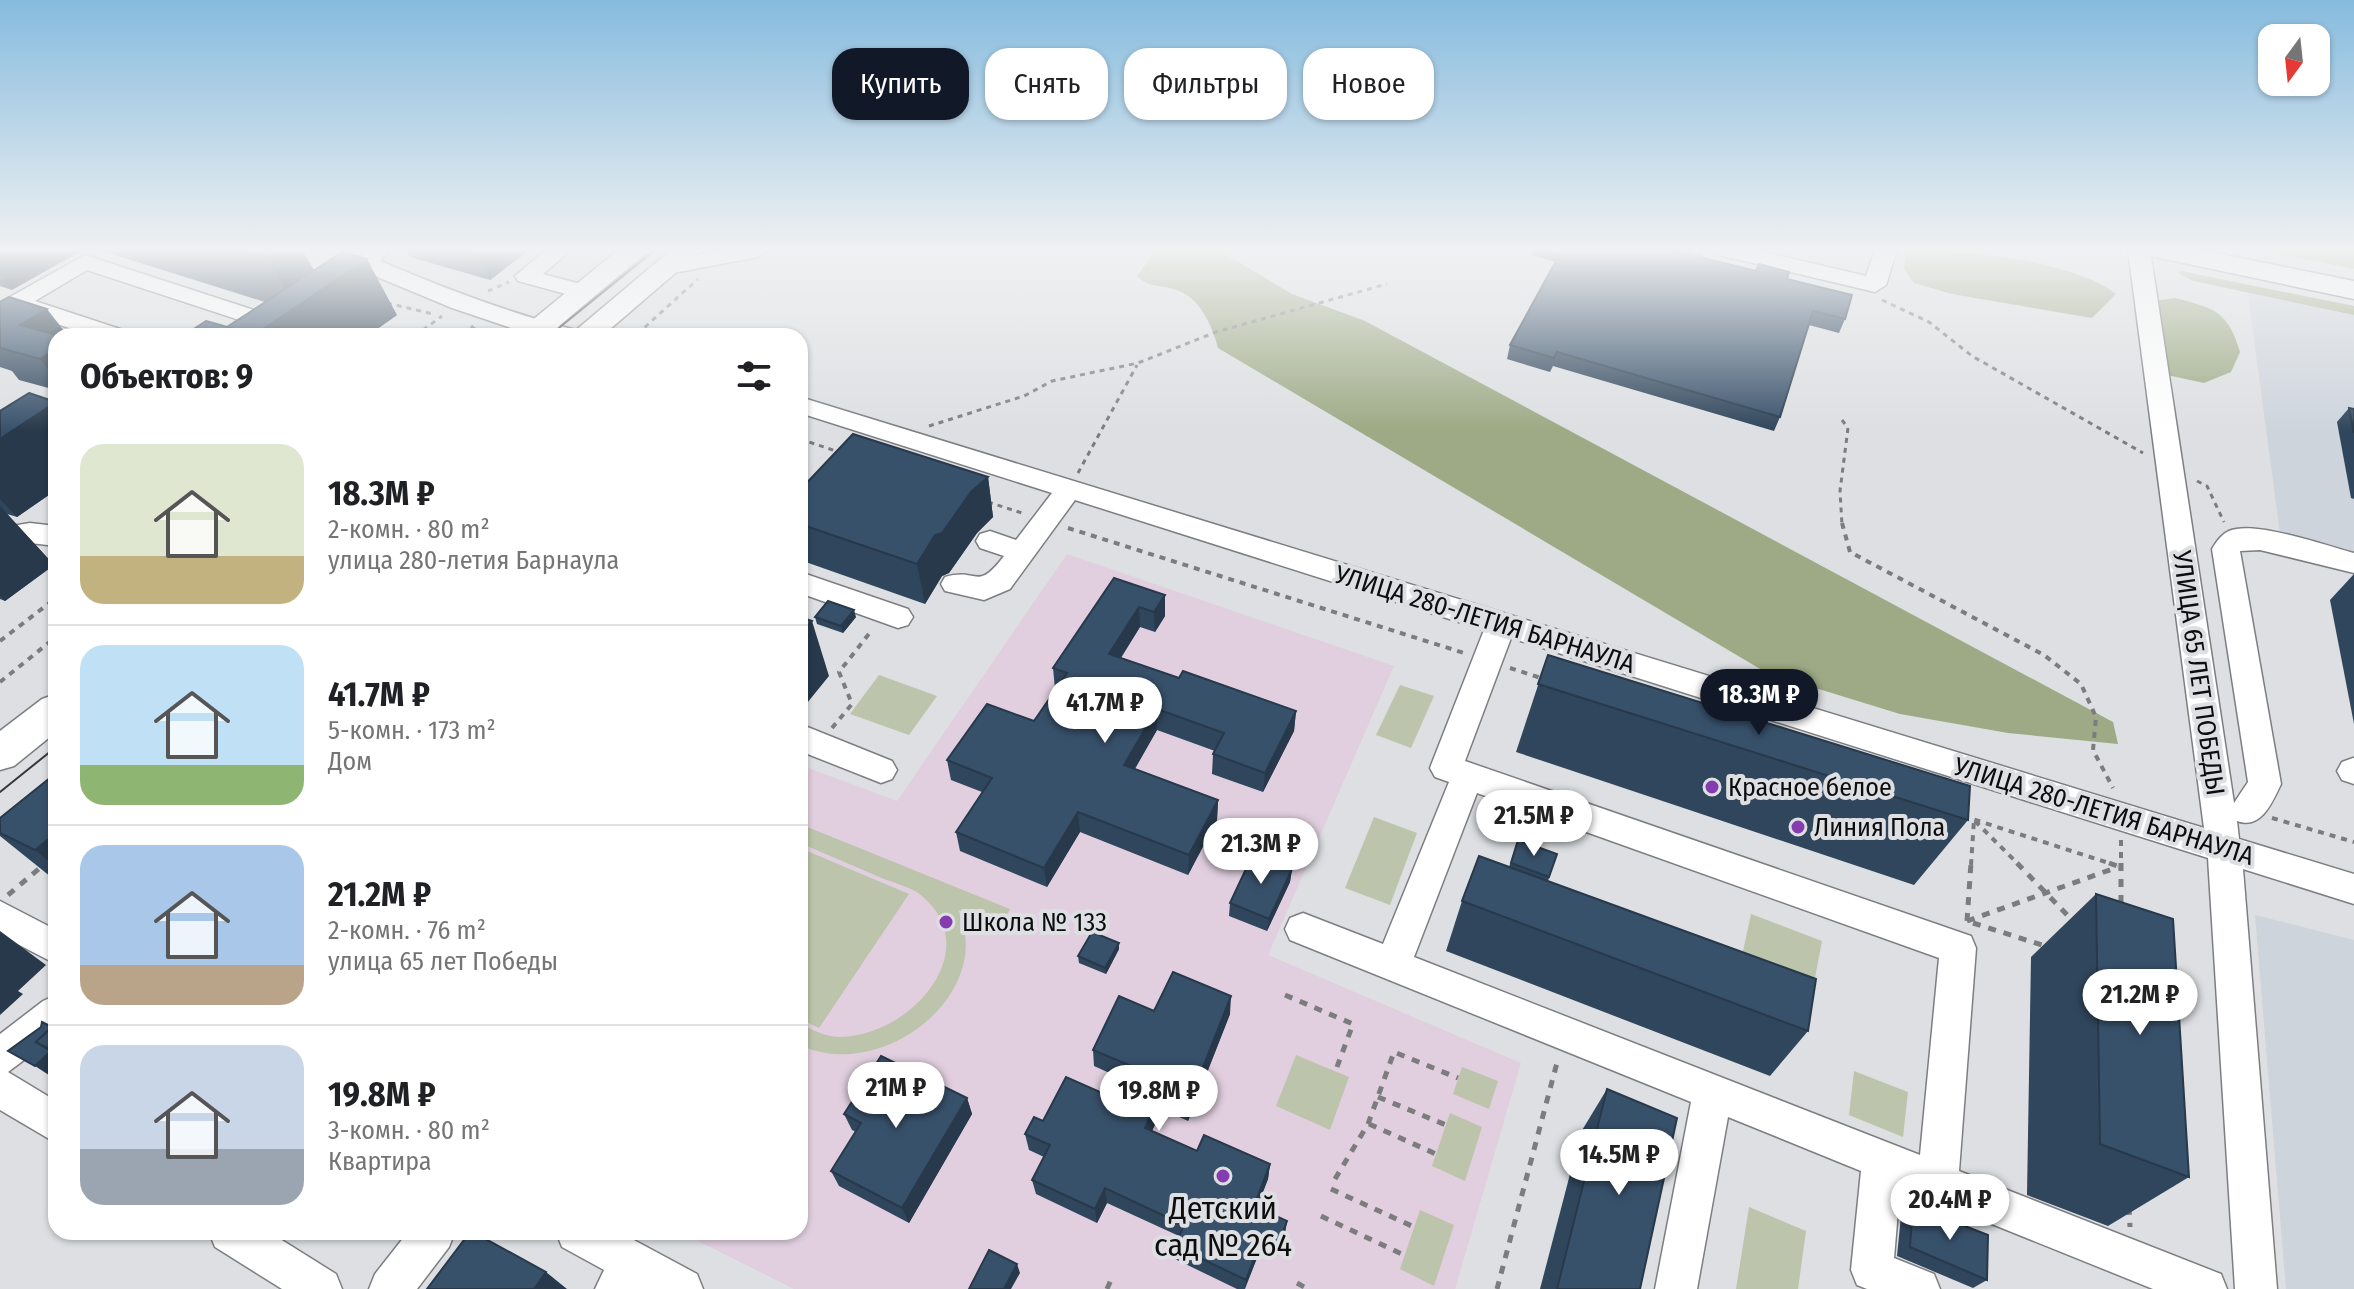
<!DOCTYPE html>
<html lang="ru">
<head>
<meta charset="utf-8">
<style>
  body { margin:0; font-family:"Fira Sans Condensed",sans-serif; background:#f6f6f6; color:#202124; height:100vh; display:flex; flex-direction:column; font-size:30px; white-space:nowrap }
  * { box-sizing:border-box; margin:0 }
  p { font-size:26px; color:#757577 }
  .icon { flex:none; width:44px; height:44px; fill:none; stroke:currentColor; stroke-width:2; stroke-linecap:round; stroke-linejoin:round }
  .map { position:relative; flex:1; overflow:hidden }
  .drawer { position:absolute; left:48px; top:328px; width:760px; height:912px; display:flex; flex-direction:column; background:#fff; border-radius:24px; box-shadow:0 2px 6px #0004 }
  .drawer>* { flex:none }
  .banner { position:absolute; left:832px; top:48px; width:760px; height:72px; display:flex; gap:16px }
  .needle { width:52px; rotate:195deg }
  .fabs { position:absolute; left:2258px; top:24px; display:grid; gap:16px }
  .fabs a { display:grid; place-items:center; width:72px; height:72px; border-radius:16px; background:#fff; box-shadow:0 2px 6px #0004; font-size:40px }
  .price { position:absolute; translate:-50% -68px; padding:0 18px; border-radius:28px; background:#fff; color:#222; font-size:26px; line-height:52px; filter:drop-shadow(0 2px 4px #0008) }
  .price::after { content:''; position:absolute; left:50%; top:48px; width:24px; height:18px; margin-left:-12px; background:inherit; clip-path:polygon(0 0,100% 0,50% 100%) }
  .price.selected { background:#111827; color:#fff }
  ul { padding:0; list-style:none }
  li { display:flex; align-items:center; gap:24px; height:200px; padding:0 32px }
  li+li { border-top:2px solid #e0e0e0 }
  li span { display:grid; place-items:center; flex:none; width:224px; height:160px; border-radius:24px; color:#555 }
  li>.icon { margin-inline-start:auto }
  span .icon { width:96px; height:96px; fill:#fffc; stroke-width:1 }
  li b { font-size:34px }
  h2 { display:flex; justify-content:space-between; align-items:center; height:96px; padding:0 32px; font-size:34px }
  .pill { padding:0 28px; border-radius:24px; background:#fff; box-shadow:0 2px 6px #0004; font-size:28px; line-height:72px }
  .pill.selected { background:#111827; color:#fff }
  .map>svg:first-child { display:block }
</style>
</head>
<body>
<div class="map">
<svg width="2354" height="1289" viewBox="0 0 2354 1289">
  <rect width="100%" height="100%" fill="#dddfe2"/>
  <g fill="#cdd4dc">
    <path d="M2247 287 2354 310V551L2280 533Z"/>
    <path d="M2255 915 2354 940V1289H2286Z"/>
  </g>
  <path fill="#e1cfdf" d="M1067 554 1394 666 1268 955 1521 1063 1455 1289H794L680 1232H800V765L897 801Z"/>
  <g fill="#bcc5ab">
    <path d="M879 675 937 696 909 735 850 714Z"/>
    <path d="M1400 685 1434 696 1411 748 1376 735Z"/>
    <path d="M1374 817 1417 833 1390 905 1345 888Z"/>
    <path d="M800 824 1010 909 1001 926 958 910C997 993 882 1084 800 1045V1024C813 1030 826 1037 840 1037 913 1036 989 946 918 893 909 887 895 883 884 879 856 867 828 855 800 843Z"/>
    <path d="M800 848 909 894 819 1028 800 1019Z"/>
    <path d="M1751 914 1822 941 1814 983 1742 956Z"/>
    <path d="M1296 1055 1349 1077 1330 1130 1276 1106Z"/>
    <path d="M1462 1067 1498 1081 1489 1109 1453 1094Z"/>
    <path d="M1854 1071 1908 1092 1903 1137 1849 1115Z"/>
    <path d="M1450 1113 1482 1127 1465 1181 1432 1166Z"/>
    <path d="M1749 1207 1806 1231 1798 1289H1736Z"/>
    <path d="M1420 1210 1454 1225 1434 1286 1400 1269Z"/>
  </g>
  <g fill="#9daa85">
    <path d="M1156 250H1218L1292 294 1365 321 2113 722 2118 744 2008 733 1900 714 1767 673 1218 348C1212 325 1199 295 1173 289 1159 285 1148 287 1137 276Z"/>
    <path d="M1906 250C1962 250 2073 260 2116 294L2092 318 1952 294 1914 283 1904 269Z"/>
    <path d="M2263 250 2354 251V269Z"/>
    <path d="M2181 271 2354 306V315L2193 281 2178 273Z"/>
    <path d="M2175 298C2214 308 2228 311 2240 352L2231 372 2204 383 2167 375 2154 301Z"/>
  </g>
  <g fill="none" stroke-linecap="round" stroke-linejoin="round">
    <defs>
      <g id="minor">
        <path d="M366 250H391L380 261C446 289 511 314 580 331L584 336 529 334 452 308 356 268 353 263Z"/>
        <path d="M546 250H571L543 274 592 287 595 292 592 297 584 299 518 281 515 276Z"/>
        <path d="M722 250H769L758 257 668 274 657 267 660 262Z"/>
        <path d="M1716 250H1756L1866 276 1875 250H1897L1886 285 1875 292 1719 255Z"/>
        <path d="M2128 250H2150L2234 803 2248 782 2212 549C2216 542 2222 534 2229 531 2255 520 2326 546 2354 553V573L2260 550 2240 551 2281 784C2272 803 2261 830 2237 821L2239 839 2354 874V904L2243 869 2277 1289H2235L2208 858 1511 638 1465 761 1971 936 1976 948 1959 1171 2221 1274 2227 1289H2153L1900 1187 1894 1258 1934 1274 1940 1289H1867L1857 1285 1851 1270 1861 1171 1728 1117 1697 1289H1655L1691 1102 1290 940 1285 929 1290 918 1303 913 1383 944 1449 782 1435 777 1430 768 1484 630 1075 500 1010 589 984 600 945 591 941 584 945 577C978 567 976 593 1004 556L980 548 976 541 980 534 990 531 1016 540 1052 493 800 413V397L2204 828ZM1477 793 1939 958 1920 1155 1414 957Z"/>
        <path d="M85 255 303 326 307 331 303 336H273L276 332 87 270 35 301 126 331 130 336H94L5 307 1 302Z"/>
        <path d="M30 523 56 526V546L30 543 0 548V528Z"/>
        <path d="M800 572 908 609 913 617 908 625 898 628 800 593Z"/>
        <path d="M800 724 892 761 897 770 892 779 881 783 800 751Z"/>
        <path d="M2353 758H2354V784L2342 780 2337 771 2342 762Z"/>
        <path d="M0 901 56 930V964L0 935Z"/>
        <path d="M56 995V1036L8 1072 56 1101V1143L0 1110V1034L43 1001Z"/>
        <path d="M209 1232H269L336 1274 342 1289H282L215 1247Z"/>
        <path d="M408 1232H455L449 1247 417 1289H369L375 1274Z"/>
        <path d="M556 1232H619L697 1274 703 1289H595L604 1270 562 1247Z"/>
      </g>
      <g id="major">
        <path d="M618 250H650L547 336H513Z"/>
        <path d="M671 250H702L602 336H569Z"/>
        <path d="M2146 250H2201L2354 281V299L2160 258 2150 256Z"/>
        <path d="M56 694V732L14 766 0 770V731L42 699Z"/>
      </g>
    </defs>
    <use href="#minor" stroke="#7d7e81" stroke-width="3"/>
    <use href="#major" stroke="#7d7e81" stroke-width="3"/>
    <g stroke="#7b7c7e" stroke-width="3" stroke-dasharray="5 5" stroke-linecap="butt">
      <path d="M1678 250 1706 257"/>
      <path d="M488 291 509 282"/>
      <path d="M1882 300 1929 322 1972 356 2143 453"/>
      <path d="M387 303 433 314"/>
      <path d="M471 326 483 336"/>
      <path d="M415 336 442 316"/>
      <path d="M640 336 646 326 698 279"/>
      <path d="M1842 420 1848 428 1840 491 1842 525"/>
      <path d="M929 426 1024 396 1052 381 1138 363 1216 332 1387 284"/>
      <path d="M800 439 839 452"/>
      <path d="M1078 473 1137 365"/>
      <path d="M2197 481 2207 486 2224 522"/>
      <path d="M988 502 1025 514"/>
    </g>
    <g stroke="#7b7c7e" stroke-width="4" stroke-dasharray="6 6" stroke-linecap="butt">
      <path d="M1842 523 1850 552 2044 655 2081 684 2096 717 2093 750 2113 788"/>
      <path d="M1068 528 1464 653"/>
      <path d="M0 641 56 598"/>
      <path d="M1510 668 1544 679"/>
      <path d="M0 682 56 637"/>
      <path d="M832 728 852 704 839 672 872 630"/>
      <path d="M1963 816 2115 865"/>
      <path d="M2272 818 2354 842"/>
      <path d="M1975 821 2019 865"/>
      <path d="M2121 840V865"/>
      <path d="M1971 865 1974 820"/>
    </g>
    <g stroke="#7b7c7e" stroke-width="5" stroke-dasharray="8 8" stroke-linecap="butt">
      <path d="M2017 863 2073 921"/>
      <path d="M2109 863 2120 867"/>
      <path d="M2121 863V907"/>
      <path d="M8 895 41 867"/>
      <path d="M1967 921 2118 867"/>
      <path d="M1967 921 1971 863"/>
      <path d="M1973 923 2045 946"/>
      <path d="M1285 995 1353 1024 1337 1067"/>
      <path d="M1378 1097 1446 1125"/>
      <path d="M1369 1124 1436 1154"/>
      <path d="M1335 1179 1368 1124 1394 1052 1458 1078"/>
      <path d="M1331 1189 1414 1227"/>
      <path d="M2129 1207 2130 1227"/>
      <path d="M1321 1216 1404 1255"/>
      <path d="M1297 1283 1308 1289"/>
      <path d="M1107 1289 1113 1275"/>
      <path d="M1497 1289 1558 1059"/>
    </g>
    <use href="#minor" fill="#fff" fill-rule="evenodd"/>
    <use href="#major" fill="#fff" fill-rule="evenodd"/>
    <g stroke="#373738" stroke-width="2">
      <path d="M549 336 655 250"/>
      <path d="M0 792 56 747"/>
    </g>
  </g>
  <g fill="#30465c">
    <path d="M0 250 12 290 0 286Z"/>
    <path d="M99 250H302L314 270 397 315 367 336H183L227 327 265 302Z"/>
    <path d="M406 250H529L490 280 410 257Z"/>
    <path d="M1533 250H1672L1787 279 1845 319 1839 333 1809 325 1780 417 1774 431 1553 366 1550 372 1507 359 1510 345 1556 262 1532 255Z"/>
    <path d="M0 302 56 336V390L19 380 12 371 0 367Z"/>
    <path d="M56 396V490L17 517 7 514 54 565 5 601 0 599V411L51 400Z"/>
    <path d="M2349 408 2354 409V499L2351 498 2337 422Z"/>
    <path d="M988 477 993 517 977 533 949 573 942 576 925 604 800 560V490Z"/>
    <path d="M2354 574V724L2330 600Z"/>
    <path d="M1114 578 1165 616 1155 632 1140 627 1121 658 1179 678 1296 711 1294 731 1263 792 1212 774 1213 754 1215 751 1157 730 1135 769 1218 800 1217 820 1188 875 1080 832 1047 887 960 851 956 832 982 792 951 780 947 760 1034 721 1056 689H1055L1053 668Z"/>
    <path d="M815 617H856L843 633 817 624Z"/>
    <path d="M1548 655 1968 820 1914 885 1516 752Z"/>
    <path d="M56 773V881L0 836V818Z"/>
    <path d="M1518 840 1557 854 1548 881 1808 1031 1770 1076 1446 951 1462 901 1509 867Z"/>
    <path d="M1292 869 1290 882 1267 931 1229 916 1230 903Z"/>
    <path d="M2096 894 2189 1177 2108 1226 2027 1195 2031 957Z"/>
    <path d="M1119 949 1106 974 1079 963 1078 956Z"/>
    <path d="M1154 1011 1230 1014 1188 1121 1162 1109 1152 1131 1197 1151 1270 1164 1268 1179 1257 1207 1285 1235 1277 1256 1261 1248 1245 1289H1237L1175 1259V1246L1179 1236 1107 1203 1097 1223 1036 1194 1032 1180 1044 1157 1029 1150 1025 1134 1043 1121 1127 1104 1136 1085 1094 1066 1093 1050Z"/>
    <path d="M1607 1089 1640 1289H1540L1581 1132Z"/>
    <path d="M967 1098 972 1114 909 1223 839 1186 831 1171 856 1132 852 1130 844 1114Z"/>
    <path d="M1913 1206 1987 1280 1973 1288 1897 1256 1901 1216Z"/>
  </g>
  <g fill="#27394b">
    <path d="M0 250H83L12 290 0 275Z"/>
    <path d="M280 250H302L324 288 367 259 397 315 367 336H254L296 307 267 258Z"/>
    <path d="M476 250H529L490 280Z"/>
    <path d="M47 309 68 336H56L49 353 56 362V378L40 359 20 325Z"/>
    <path d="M234 329 238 336H224Z"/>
    <path d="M56 402V490L17 517 0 499V439Z"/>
    <path d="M988 477 993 517 977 533 949 573 942 576 925 604 917 564 935 535 971 492Z"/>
    <path d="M0 506 54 565 5 601 0 596Z"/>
    <path d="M1165 595V616L1155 632 1154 612Z"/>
    <path d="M1139 607 1140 627 1110 674 1109 654Z"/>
    <path d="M854 610 856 617 843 633 841 626Z"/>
    <path d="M812 621 829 676 803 708 800 699V635Z"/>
    <path d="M1157 709V730L1125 785 1124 765Z"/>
    <path d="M1296 711 1294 731 1263 792 1265 773Z"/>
    <path d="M1218 800 1217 820 1188 875 1189 855Z"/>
    <path d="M1078 812 1080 832 1047 887 1044 868Z"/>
    <path d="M56 833V867L35 850Z"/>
    <path d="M1292 869 1290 882 1267 931 1269 919Z"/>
    <path d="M0 931 46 965 18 991 23 994 0 1015Z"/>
    <path d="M1119 943V949L1106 974 1105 968Z"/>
    <path d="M1231 996 1230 1014 1188 1121V1105Z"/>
    <path d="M51 1051 56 1055V1074L52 1077 35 1066Z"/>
    <path d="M1161 1093 1162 1109 1146 1144 1145 1128Z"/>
    <path d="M967 1098 972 1114 909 1223 902 1208Z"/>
    <path d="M1270 1164 1268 1179 1252 1220 1254 1206Z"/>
    <path d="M1105 1188 1107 1203 1097 1223 1095 1209Z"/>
    <path d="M1287 1221 1285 1235 1277 1256 1279 1242Z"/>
    <path d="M1263 1235 1261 1248 1244 1289 1246 1280Z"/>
    <path d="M1017 1264 1020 1273 1011 1289H1004Z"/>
    <path d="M546 1272 567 1289H534Z"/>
  </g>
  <g fill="#38516b" stroke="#27394b" stroke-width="2">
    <path d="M240 250H280L267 258Z"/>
    <path d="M1562 250H1672L1756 271 1759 264 1789 272 1787 279 1852 295 1845 319 1813 311 1780 417 1557 352 1554 358 1510 345Z"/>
    <path d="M342 252 367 259 253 336 227 327Z"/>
    <path d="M9 297 47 309 20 325 60 336H56V355L49 353 40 359 0 348V302Z"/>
    <path d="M206 321 234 329 224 336H183Z"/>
    <path d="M29 393 56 402 0 439V411Z"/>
    <path d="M2349 408 2354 409V433Z"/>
    <path d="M853 434 988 477 971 492 942 533 935 535 917 564 800 524V490Z"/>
    <path d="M1114 578 1165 595 1154 612 1139 607 1109 654 1179 678 1183 671 1296 711 1265 773 1213 754 1224 733 1157 709 1124 765 1218 800 1189 855 1078 812 1044 868 956 832 992 778 947 760 987 704 1034 721 1067 673 1053 668Z"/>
    <path d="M828 601 854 610 841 626 815 617Z"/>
    <path d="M800 617 812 621 800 635Z"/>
    <path d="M1548 655 1970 786 1968 820 1538 684Z"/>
    <path d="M56 773V833L35 850 0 833V818Z"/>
    <path d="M1518 840 1557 854 1549 877 1511 863Z"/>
    <path d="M1253 854 1292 869 1269 919 1230 903Z"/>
    <path d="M1479 856 1816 979 1808 1031 1462 901Z"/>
    <path d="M2096 894 2173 919 2189 1177 2100 1144Z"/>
    <path d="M1092 932 1119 943 1105 968 1078 956Z"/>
    <path d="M1173 972 1231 996 1188 1105 1161 1093 1145 1128 1197 1151 1204 1135 1270 1164 1254 1206 1287 1221 1279 1242 1263 1235 1246 1280 1175 1246 1184 1225 1105 1188 1095 1209 1032 1180 1050 1145 1025 1134 1034 1117 1043 1121 1066 1077 1127 1104 1143 1071 1093 1050 1119 996 1154 1011Z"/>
    <path d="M42 1022 52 1027 36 1042 51 1051 35 1066 8 1051 41 1027Z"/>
    <path d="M56 1023V1053L36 1042Z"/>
    <path d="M881 1056 967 1098 902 1208 831 1171 861 1123 844 1114Z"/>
    <path d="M1607 1089 1677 1118 1640 1289H1557Z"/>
    <path d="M1913 1206 1988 1235 1987 1280 1910 1247Z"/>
    <path d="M470 1232H473L546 1272 534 1289H427Z"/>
    <path d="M989 1250 1017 1264 1004 1289H969Z"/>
  </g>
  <linearGradient id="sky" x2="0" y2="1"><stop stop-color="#86bbde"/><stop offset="0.58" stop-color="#f0f1f2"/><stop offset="1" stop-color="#f0f1f2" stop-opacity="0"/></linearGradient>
  <rect width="2354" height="431" fill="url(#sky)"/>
  <g fill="#843cae" stroke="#dddfe2" stroke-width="3">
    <circle cx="1712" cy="787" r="8"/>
    <circle cx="1798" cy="827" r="8"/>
    <circle cx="946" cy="922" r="8"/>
    <circle cx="1223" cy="1176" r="8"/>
  </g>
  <g text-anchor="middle" stroke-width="8" stroke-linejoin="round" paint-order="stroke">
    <g font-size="26" fill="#0d0d0e" stroke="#dddfe2">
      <text transform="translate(1485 619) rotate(17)" y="9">УЛИЦА 280-ЛЕТИЯ БАРНАУЛА</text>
      <text transform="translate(2199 673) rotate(82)" y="9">УЛИЦА 65 ЛЕТ ПОБЕДЫ</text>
      <text transform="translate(2104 811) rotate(17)" y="9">УЛИЦА 280-ЛЕТИЯ БАРНАУЛА</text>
    </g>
    <g font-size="26" fill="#0d0d0e" stroke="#dddfe2" text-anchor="start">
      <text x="1728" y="796">Красное белое</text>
      <text x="1814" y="836">Линия Пола</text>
      <text x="962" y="931">Школа № 133</text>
    </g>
    <g font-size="32" fill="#0d0d0e" stroke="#dddfe2">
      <text x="1223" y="1219">Детский<tspan x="1223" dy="37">сад № 264</tspan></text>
    </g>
  </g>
</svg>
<div class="fabs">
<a><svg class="needle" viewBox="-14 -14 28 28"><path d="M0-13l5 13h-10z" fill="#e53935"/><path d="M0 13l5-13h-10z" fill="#757577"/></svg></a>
</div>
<b class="price selected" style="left:1759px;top:737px">18.3M ₽</b>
<b class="price" style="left:1105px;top:745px">41.7M ₽</b>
<b class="price" style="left:1534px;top:858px">21.5M ₽</b>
<b class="price" style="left:1261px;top:886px">21.3M ₽</b>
<b class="price" style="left:2140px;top:1037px">21.2M ₽</b>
<b class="price" style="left:896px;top:1130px">21M ₽</b>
<b class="price" style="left:1159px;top:1133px">19.8M ₽</b>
<b class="price" style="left:1619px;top:1197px">14.5M ₽</b>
<b class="price" style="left:1950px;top:1242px">20.4M ₽</b>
<div class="banner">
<a class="pill selected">Купить</a>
<a class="pill">Снять</a>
<a class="pill">Фильтры</a>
<a class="pill">Новое</a>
</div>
<section class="drawer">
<h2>Объектов: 9<svg class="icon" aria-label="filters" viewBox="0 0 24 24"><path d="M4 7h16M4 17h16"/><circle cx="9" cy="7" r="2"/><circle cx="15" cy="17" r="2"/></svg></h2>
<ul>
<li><span style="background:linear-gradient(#dfe7d0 70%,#c2b280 0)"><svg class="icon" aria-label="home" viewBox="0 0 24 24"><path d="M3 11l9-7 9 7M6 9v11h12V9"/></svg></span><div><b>18.3M ₽</b><p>2-комн. · 80 m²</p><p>улица 280-летия Барнаула</p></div></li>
<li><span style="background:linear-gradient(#bfe0f5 75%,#8fb573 0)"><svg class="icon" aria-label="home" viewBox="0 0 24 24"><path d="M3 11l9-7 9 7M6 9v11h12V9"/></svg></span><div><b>41.7M ₽</b><p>5-комн. · 173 m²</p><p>Дом</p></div></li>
<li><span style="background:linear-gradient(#a9c7e8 75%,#b9a48a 0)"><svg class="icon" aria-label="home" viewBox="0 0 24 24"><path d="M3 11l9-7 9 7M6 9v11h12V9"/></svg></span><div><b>21.2M ₽</b><p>2-комн. · 76 m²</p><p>улица 65 лет Победы</p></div></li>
<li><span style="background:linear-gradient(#c9d6e8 65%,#9aa5b1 0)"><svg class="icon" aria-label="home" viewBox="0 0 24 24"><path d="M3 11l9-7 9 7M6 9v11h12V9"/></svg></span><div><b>19.8M ₽</b><p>3-комн. · 80 m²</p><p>Квартира</p></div></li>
</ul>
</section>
</div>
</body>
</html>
